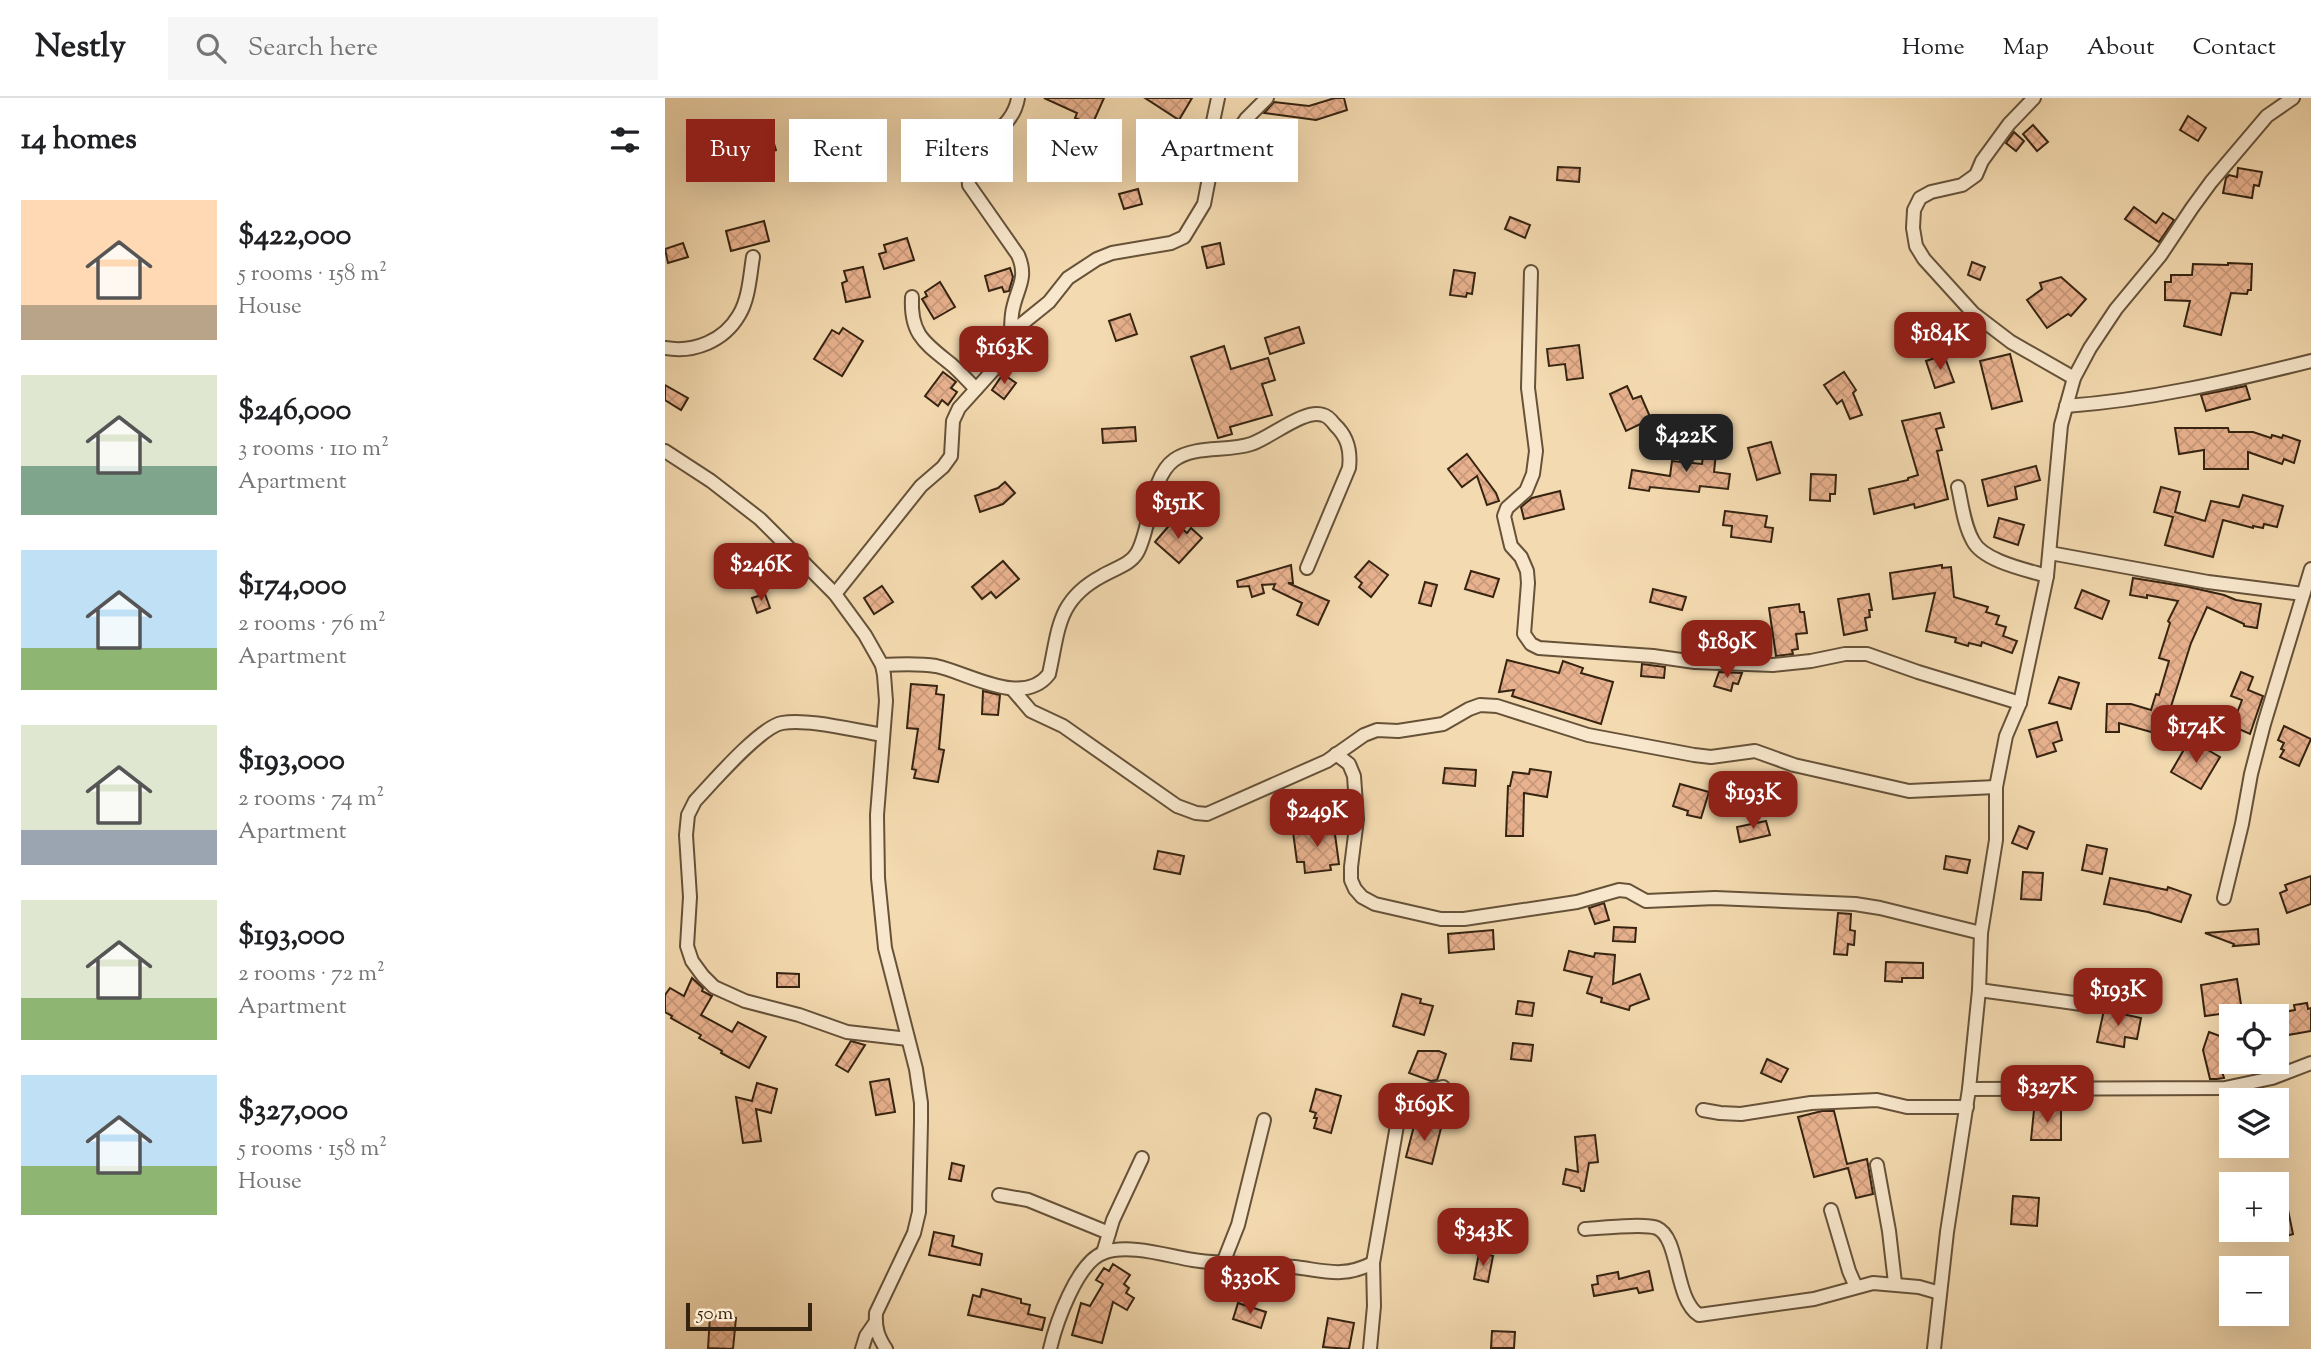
<!DOCTYPE html>
<html lang="en">
<head>
<meta charset="utf-8">
<style>
  body { margin:0; font-family:"Sorts Mill Goudy",serif; background:#f6f6f6; color:#202124; height:100vh; display:flex; flex-direction:column; font-size:26px; white-space:nowrap }
  * { box-sizing:border-box; margin:0 }
  p { font-size:23px; color:#757577 }
  .icon { flex:none; width:38px; height:38px; fill:none; stroke:currentColor; stroke-width:2; stroke-linecap:round; stroke-linejoin:round }
  .map { position:relative; flex:1; overflow:hidden }
  .sheet { display:flex; flex-direction:column; background:#fff; width:665px }
  .sheet>* { flex:none }
  .top-card { position:absolute; left:21px; top:21px; width:665px; height:63px; display:flex; gap:14px }
  .controls { position:absolute; left:1554px; top:906px; display:grid; gap:14px }
  .controls a { display:grid; place-items:center; width:70px; height:70px; border-radius:0px; background:#fff; box-shadow:0 7px 28px #0002; font-size:35px }
  .scale { position:absolute; left:21px; bottom:18px; width:126px; box-sizing:border-box; padding-left:7px; border:4px solid #362411; border-top:0; font-size:19px; line-height:24px; white-space:nowrap; color:#362411; -webkit-text-stroke:5px #f8e7cc; paint-order:stroke }
  .price { position:absolute; translate:-50% -60px; padding:0 16px; border-radius:14px; background:#8f2418; color:#fff; font-size:23px; line-height:46px; filter:drop-shadow(0 2px 4px #0008) }
  .price::after { content:''; position:absolute; left:50%; top:42px; width:21px; height:16px; margin-left:-10px; background:inherit; clip-path:polygon(0 0,100% 0,50% 100%) }
  .price.current { background:#222; color:#fff }
  ul { padding:0; list-style:none }
  li { display:flex; align-items:center; gap:21px; height:175px; padding:0 21px }
  li span { display:grid; place-items:center; flex:none; width:196px; height:140px; border-radius:0px; color:#555 }
  li>.icon { margin-inline-start:auto }
  span .icon { width:84px; height:84px; fill:#fffc; stroke-width:1 }
  li b { font-size:30px }
  h2 { display:flex; justify-content:space-between; align-items:center; height:84px; padding:0 21px; font-size:30px }
  .pill { padding:0 24px; border-radius:0px; background:#fff; box-shadow:0 7px 28px #0002; font-size:24px; line-height:63px }
  .pill.current { background:#8f2418; color:#fff }
  header { display:flex; align-items:center; gap:42px; box-sizing:border-box; height:98px; padding:0 35px; background:#fff; border-bottom:2px solid #e0e0e0 }
  header strong { font-size:33px }
  nav { display:flex; gap:38px; margin-inline-start:auto; font-size:24px }
  .search { width:490px; height:63px; background:#f6f6f6; display:flex; align-items:center; gap:18px; box-sizing:border-box; padding:0 24px; border-radius:0px; color:#757577; font-size:26px }
  main { display:flex; flex:1; min-height:0 }
  .map>svg:first-child { display:block }
</style>
</head>
<body>
<header>
<strong>Nestly</strong>
<div class="search"><svg class="icon" aria-label="search" viewBox="0 0 24 24"><circle cx="10" cy="10" r="6"/><path d="M15 15l6 6"/></svg>Search here</div>
<nav><a>Home</a><a>Map</a><a>About</a><a>Contact</a></nav>
</header>
<main>
<section class="sheet">
<h2>14 homes<svg class="icon" aria-label="filters" viewBox="0 0 24 24"><path d="M4 7h16M4 17h16"/><circle cx="9" cy="7" r="2"/><circle cx="15" cy="17" r="2"/></svg></h2>
<ul>
<li><span style="background:linear-gradient(#ffd9b3 75%,#b9a48a 0)"><svg class="icon" aria-label="home" viewBox="0 0 24 24"><path d="M3 11l9-7 9 7M6 9v11h12V9"/></svg></span><div><b>$422,000</b><p>5 rooms · 158 m²</p><p>House</p></div></li>
<li><span style="background:linear-gradient(#dfe7d0 65%,#7fa58c 0)"><svg class="icon" aria-label="home" viewBox="0 0 24 24"><path d="M3 11l9-7 9 7M6 9v11h12V9"/></svg></span><div><b>$246,000</b><p>3 rooms · 110 m²</p><p>Apartment</p></div></li>
<li><span style="background:linear-gradient(#bfe0f5 70%,#8fb573 0)"><svg class="icon" aria-label="home" viewBox="0 0 24 24"><path d="M3 11l9-7 9 7M6 9v11h12V9"/></svg></span><div><b>$174,000</b><p>2 rooms · 76 m²</p><p>Apartment</p></div></li>
<li><span style="background:linear-gradient(#dfe7d0 75%,#9aa5b1 0)"><svg class="icon" aria-label="home" viewBox="0 0 24 24"><path d="M3 11l9-7 9 7M6 9v11h12V9"/></svg></span><div><b>$193,000</b><p>2 rooms · 74 m²</p><p>Apartment</p></div></li>
<li><span style="background:linear-gradient(#dfe7d0 70%,#8fb573 0)"><svg class="icon" aria-label="home" viewBox="0 0 24 24"><path d="M3 11l9-7 9 7M6 9v11h12V9"/></svg></span><div><b>$193,000</b><p>2 rooms · 72 m²</p><p>Apartment</p></div></li>
<li><span style="background:linear-gradient(#bfe0f5 65%,#8fb573 0)"><svg class="icon" aria-label="home" viewBox="0 0 24 24"><path d="M3 11l9-7 9 7M6 9v11h12V9"/></svg></span><div><b>$327,000</b><p>5 rooms · 158 m²</p><p>House</p></div></li>
</ul>
</section>
<div class="map">
<svg width="1646" height="1251" viewBox="0 0 1646 1251">
  <defs>
    <pattern id="building-cross-hatch" width="8" height="8" patternUnits="userSpaceOnUse" patternTransform="scale(1.75)"><rect width="8" height="8" fill="#e9b28f"/><path d="M0 0l8 8M0 8l8-8" fill="none" stroke="#c8997a"/></pattern>
  </defs>
  <rect width="100%" height="100%" fill="#f4dab0"/>
  <filter id="stains"><feTurbulence type="fractalNoise" baseFrequency=".00286" numOctaves="4"/><feColorMatrix values="0 0 0 0 .2 0 0 0 0 .09 0 0 0 0 .02 0 0 0 .5 -.17"/></filter>
  <radialGradient id="worn" r=".72"><stop offset=".6" stop-color="#630" stop-opacity="0"/><stop offset="1" stop-color="#630" stop-opacity=".3"/></radialGradient>
  <g fill="url(#building-cross-hatch)" stroke="#362411" stroke-width="2">
    <path d="M379 0H439L427 27 410 20 412 15Z"/>
    <path d="M480 0H527L514 22Z"/>
    <path d="M670 0H679L682 12 651 22 599 15 609 4 644 8Z"/>
    <path d="M1523 18 1541 30 1533 43 1515 32Z"/>
    <path d="M609 24 614 49 608 50 611 61 592 66 590 57 587 58 584 42 592 40 591 35 595 34 593 28Z"/>
    <path d="M1368 27 1383 44 1372 53 1358 36Z"/>
    <path d="M104 30 111 52 95 57 93 48 89 49 85 36Z"/>
    <path d="M1349 34 1359 43 1351 53 1341 45Z"/>
    <path d="M509 49 525 53 521 74 505 71Z"/>
    <path d="M893 69 915 70 914 84 892 82Z"/>
    <path d="M1573 70 1597 74 1594 88 1589 87 1587 100 1558 95 1561 80 1564 77 1572 79Z"/>
    <path d="M473 91 477 106 459 111 454 96Z"/>
    <path d="M1469 109 1491 125 1498 115 1509 122 1494 144 1460 121Z"/>
    <path d="M845 119 865 127 860 140 840 131Z"/>
    <path d="M99 123 104 143 66 153 61 133Z"/>
    <path d="M242 140 249 162 219 171 214 156 221 154 219 147Z"/>
    <path d="M18 145 23 159 3 165 0 151Z"/>
    <path d="M555 145 559 166 542 170 537 149Z"/>
    <path d="M1307 164 1320 169 1315 182 1303 177Z"/>
    <path d="M1563 165 1587 166 1586 192H1583L1582 196 1566 195 1556 237 1519 228 1525 203 1500 202V184H1506V177H1527L1528 166 1563 167Z"/>
    <path d="M198 169 205 199 181 204 177 185 182 183 179 173Z"/>
    <path d="M345 170 348 179 344 193 339 194 337 189 324 193 320 178Z"/>
    <path d="M789 172 810 175 807 196 802 195 801 199 785 197Z"/>
    <path d="M1396 179 1421 201 1406 218 1403 216 1382 230 1362 202 1377 191 1375 185Z"/>
    <path d="M275 184 290 209 269 221 257 201 262 198 260 194Z"/>
    <path d="M465 216 472 236 451 243 444 223Z"/>
    <path d="M634 229 639 245 605 256 600 240Z"/>
    <path d="M178 230 198 243 177 278 149 261 167 232 174 236Z"/>
    <path d="M914 247 918 280 902 282 900 266 884 268 882 251Z"/>
    <path d="M559 248 566 271 603 260 610 282 597 286 607 317 565 329 567 336 553 340 526 259Z"/>
    <path d="M1345 256 1357 303 1327 311 1315 263Z"/>
    <path d="M1279 257 1289 284 1270 290 1261 263Z"/>
    <path d="M278 274 291 284 286 290 292 294 283 307 277 302 273 308 260 298Z"/>
    <path d="M1179 274 1191 292 1188 295 1197 317 1185 321 1177 302 1172 306 1159 287Z"/>
    <path d="M338 276 351 285 339 301 327 292Z"/>
    <path d="M0 287 23 300 16 312 0 302Z"/>
    <path d="M962 288 968 301 976 298 986 321 961 333 945 296Z"/>
    <path d="M1581 288 1585 301 1541 313 1536 297Z"/>
    <path d="M1275 315 1279 329 1271 331 1277 352 1272 353 1283 401 1250 410 1249 406 1209 416 1204 391 1243 382V380L1253 377 1237 323Z"/>
    <path d="M470 329 471 343 438 345 437 331Z"/>
    <path d="M1510 330H1563L1564 334H1588L1606 340 1607 337 1617 340 1618 337 1635 343 1629 365 1619 361 1617 366 1583 354V371H1539V352L1514 356Z"/>
    <path d="M1041 336 1053 337 1049 374 1065 376 1063 391 1035 388 1034 394 985 389 984 393 964 390 967 372 1005 378 1007 363 1037 366Z"/>
    <path d="M1106 344 1115 375 1092 382 1083 350Z"/>
    <path d="M802 356 831 395 834 403 822 407 812 378 797 389 783 371Z"/>
    <path d="M1371 368 1375 382 1350 389 1352 401 1323 408 1317 382Z"/>
    <path d="M1146 376 1171 377 1170 396H1165V403L1145 402Z"/>
    <path d="M340 384 350 395 338 406 315 414 310 398 333 390Z"/>
    <path d="M1496 389 1515 394 1510 414 1540 423 1546 403 1574 409 1578 397 1618 408 1612 429 1599 426 1598 430 1588 428V430L1558 422 1548 459 1500 447 1508 419 1489 414Z"/>
    <path d="M895 393 899 411 859 421 856 409 867 400Z"/>
    <path d="M1060 413 1102 418 1100 429 1108 430 1106 444 1066 439 1067 428 1058 427Z"/>
    <path d="M1334 420 1359 427 1353 447 1329 439Z"/>
    <path d="M508 423 522 435 526 430 537 440 514 465 490 444Z"/>
    <path d="M338 463 354 481 331 500 326 494 317 501 307 489Z"/>
    <path d="M704 463 723 477 706 499 694 489 697 485 690 479Z"/>
    <path d="M626 467 628 485H623L664 503 653 527 632 517 637 505 608 491 610 486 597 487 599 495 587 499 584 488 573 489 572 483Z"/>
    <path d="M1277 467V470L1286 469 1289 499 1323 509 1321 514 1334 518 1331 526 1341 529 1338 538 1352 543 1347 555 1317 544 1316 548 1304 545 1303 548 1290 544 1291 540 1261 533 1270 495 1228 501 1225 475Z"/>
    <path d="M806 473 834 481 828 499 800 491Z"/>
    <path d="M1468 480 1524 489 1559 497 1571 502 1596 506 1592 530 1579 528V526L1542 509 1526 545 1497 637 1454 625V634H1441L1442 606H1466L1486 612 1491 596 1494 597 1504 563 1494 560 1505 525 1503 523 1513 503 1482 497V500L1465 497Z"/>
    <path d="M760 484 772 487 766 508 754 505Z"/>
    <path d="M217 488 228 504 209 516 199 500Z"/>
    <path d="M988 491 1021 499 1017 512 985 504Z"/>
    <path d="M1417 492 1444 503 1437 521 1410 510Z"/>
    <path d="M100 496 105 510 92 515 87 500Z"/>
    <path d="M1204 496 1207 512H1204L1205 519 1200 520 1202 532 1179 537 1173 501Z"/>
    <path d="M1134 506 1135 514H1139L1142 535 1131 536 1133 551 1127 552 1128 556 1111 558 1104 510Z"/>
    <path d="M842 562 894 575 898 563 918 570 916 575 948 584 936 626 847 598 849 592 834 594Z"/>
    <path d="M977 566 1000 569 999 580 976 578Z"/>
    <path d="M1054 574 1077 575 1073 586 1068 585 1066 593 1049 588Z"/>
    <path d="M1576 574 1588 579 1583 592 1598 598 1585 636 1567 628 1577 602 1566 598Z"/>
    <path d="M1394 579 1414 585 1406 611 1384 605Z"/>
    <path d="M246 586 272 588 271 596 279 597 274 651 279 652 273 684 249 680 251 672 247 671 253 631 242 630Z"/>
    <path d="M318 593 335 597 333 617 317 616Z"/>
    <path d="M1392 624 1397 642 1388 645 1391 653 1372 659 1364 632Z"/>
    <path d="M1619 628 1646 641 1634 668 1615 659 1619 652 1616 651 1619 645 1613 642Z"/>
    <path d="M1529 644 1555 659 1536 691 1506 674 1521 648 1525 651Z"/>
    <path d="M780 670 811 672 810 688 778 685Z"/>
    <path d="M865 671 886 674 882 699 859 695 858 738H841L843 688H845L848 674 864 676Z"/>
    <path d="M1015 686 1044 694 1036 720 1022 717 1023 713 1008 708Z"/>
    <path d="M1101 723 1105 737 1075 744 1072 729Z"/>
    <path d="M1354 728 1369 734 1362 751 1347 745Z"/>
    <path d="M669 729 674 766 665 767 666 772 640 775 639 764H632L628 734Z"/>
    <path d="M1422 747 1442 751 1437 776 1417 772Z"/>
    <path d="M493 753 519 758 515 776 489 771Z"/>
    <path d="M1281 758 1305 762 1302 775 1279 771Z"/>
    <path d="M1358 774 1378 775 1376 802 1356 801Z"/>
    <path d="M1646 778V806L1622 815 1615 795 1622 792 1620 787Z"/>
    <path d="M1445 780 1502 792 1503 789 1526 797 1516 824 1483 814 1439 806Z"/>
    <path d="M939 805 944 822 930 826 924 810Z"/>
    <path d="M1173 815 1186 816 1185 832 1190 833 1189 847 1183 846 1182 857 1169 856Z"/>
    <path d="M949 829 971 830 970 844 948 843Z"/>
    <path d="M1593 831 1594 846 1568 848 1569 846 1540 835Z"/>
    <path d="M828 832 829 851 784 855 783 836Z"/>
    <path d="M904 853 929 859 930 855 950 857 948 886 975 876 984 901 965 908 964 912 936 904 937 900 922 895 927 879 899 872Z"/>
    <path d="M1221 864 1258 865V880H1237V884L1220 883Z"/>
    <path d="M112 875 134 876V889H112Z"/>
    <path d="M27 880 38 890 37 893 47 898 36 917 67 934 73 924 101 939 84 970 56 955 57 953 34 940 36 937 6 920 7 918 0 914V897L5 890 19 898Z"/>
    <path d="M1572 881 1577 913 1540 918 1536 887Z"/>
    <path d="M737 896 756 901 755 905 768 908 759 937 728 928Z"/>
    <path d="M853 903 869 905 867 918 851 916Z"/>
    <path d="M1642 905 1643 911 1646 910V933L1623 937 1619 914 1630 912 1629 907Z"/>
    <path d="M1439 912 1476 920 1472 941 1460 939 1459 949 1432 944Z"/>
    <path d="M1544 934 1566 942 1556 970 1559 980 1552 981H1545L1538 952Z"/>
    <path d="M186 943 200 947 183 974 171 967Z"/>
    <path d="M848 945 868 947 866 963 846 961Z"/>
    <path d="M753 953H774L781 956 772 982 766 983 744 975Z"/>
    <path d="M1102 961 1123 971 1116 984 1096 975Z"/>
    <path d="M224 981 230 1014 211 1017 205 984Z"/>
    <path d="M92 985 112 991 106 1015 91 1011 96 1043 78 1045 71 999 87 1003Z"/>
    <path d="M651 991 676 998 666 1035 649 1030 652 1020H649L651 1015 645 1013Z"/>
    <path d="M1369 1012H1396V1042H1366Z"/>
    <path d="M1157 1013H1169L1182 1066 1202 1061 1208 1096 1191 1100 1183 1070 1149 1079 1133 1019Z"/>
    <path d="M750 1024 776 1030 767 1066 741 1059Z"/>
    <path d="M930 1037 933 1064 924 1065 919 1093H916L915 1090 898 1086 901 1071 913 1074 910 1039Z"/>
    <path d="M287 1065 299 1068 296 1083 284 1081Z"/>
    <path d="M1612 1088H1618L1628 1136 1615 1140 1612 1125Z"/>
    <path d="M1348 1098 1374 1100 1372 1128 1346 1126Z"/>
    <path d="M269 1134 289 1138 287 1148 317 1156 315 1167 264 1157Z"/>
    <path d="M814 1155 828 1158 823 1184 809 1181Z"/>
    <path d="M448 1166 465 1177 459 1186 464 1190 461 1195 469 1200 462 1212 448 1204 437 1245 407 1237 416 1205 425 1208 438 1186 431 1182 439 1170 444 1173Z"/>
    <path d="M984 1173 988 1192 974 1195 972 1190 929 1198 927 1187 933 1186 932 1178 953 1174 954 1181Z"/>
    <path d="M317 1191 356 1201V1205L365 1207 363 1216 380 1220 377 1232 303 1217 308 1197 315 1199Z"/>
    <path d="M573 1205 601 1214 596 1230 568 1221Z"/>
    <path d="M45 1218 71 1220 68 1251 43 1250Z"/>
    <path d="M663 1220 689 1225 684 1251 658 1249Z"/>
    <path d="M827 1233 850 1234 849 1250H826Z"/>
  </g>
  <g fill="none" stroke-linecap="round" stroke-linejoin="round">
    <defs>
      <g id="street">
        <path d="M1369 0 1344 26 1317 63 1311 77 1297 87 1266 94 1255 100 1249 112 1248 130 1251 148 1259 161 1308 215 1346 244 1409 280"/>
        <path d="M545 75 581 21 602 0"/>
        <path d="M866 174 863 290 871 353 868 376 861 393 842 410 839 418 846 448 856 459 862 473 863 485 859 536 866 546 874 550 988 558 1030 564 1108 567 1146 563 1180 556H1202L1253 574 1355 605"/>
        <path d="M247 199C245 237 260 245 287 267 295 274 303 283 311 291"/>
        <path d="M346 239C346 232 346 224 347 216 350 192 364 182 353 157L304 87C300 42 347 38 353 0"/>
        <path d="M0 250C29 255 59 243 74 217 84 201 85 177 88 159"/>
        <path d="M1401 308C1484 302 1566 283 1646 263"/>
        <path d="M0 353 46 383 95 421 170 496 200 537 217 567 219 577 221 603 212 717 213 780 220 850 251 971 256 1005V1024L254 1114 249 1135 211 1215C210 1230 213 1239 221 1251"/>
        <path d="M1293 389C1297 407 1299 427 1308 443 1318 463 1362 472 1382 478"/>
        <path d="M1385 455 1543 484 1638 496"/>
        <path d="M170 496 256 388 278 369 286 358 288 323 294 310 331 269 353 229 384 204 403 180 432 161 447 155 506 145 519 139 539 106 545 75 546 33 553 0"/>
        <path d="M217 567C235 566 253 565 271 568 304 575 358 610 384 576 394 531 392 502 437 478 448 471 465 467 472 455 486 431 485 379 509 362 530 347 562 354 586 346 605 340 640 310 658 317 663 318 667 323 670 327 683 339 686 353 684 370L642 470"/>
        <path d="M348 592 366 613 398 628 512 708 531 715 542 716 662 663 699 637 712 632 733 633 778 626 804 611 815 607 832 608 923 637 1029 657 1046 659 1090 653 1129 667 1244 693 1331 689"/>
        <path d="M218 637C191 633 143 620 117 625 95 629 47 685 30 703L23 717 21 737 25 799 22 848 27 863 38 878 49 889 80 903 134 917 182 934 243 941"/>
        <path d="M671 656 684 666 689 678 692 721 686 769V782L690 791 697 799 710 806 776 821H799L912 804 954 792 963 793 981 803 1050 800 1190 806 1215 810 1316 835"/>
        <path d="M1559 800 1577 726 1586 676 1599 626 1646 471"/>
        <path d="M1314 892 1431 908"/>
        <path d="M1304 991 1560 990 1607 980 1646 965"/>
        <path d="M1038 1012 1055 1015 1076 1016 1146 1005 1212 1002 1242 1009H1302"/>
        <path d="M1212 1067 1224 1133 1230 1185"/>
        <path d="M334 1097 363 1102 444 1135"/>
        <path d="M1166 1112 1184 1173 1191 1189"/>
        <path d="M920 1131C936 1130 980 1125 992 1130 1015 1140 1009 1201 1034 1217L1149 1201 1208 1185 1254 1189 1275 1195"/>
        <path d="M438 1155 448 1122 477 1060"/>
        <path d="M558 1165 573 1127 599 1022"/>
        <path d="M197 1251 201 1238 210 1225"/>
        <path d="M385 1251C391 1225 412 1165 438 1155 463 1145 503 1158 528 1162 562 1167 596 1166 630 1169 661 1173 678 1180 708 1165"/>
        <path d="M705 1251 709 1208 708 1165 734 1016C745 993 755 995 778 989"/>
        <path d="M1269 1251 1282 1134 1304 991 1314 892 1316 835 1331 742V689L1341 638 1355 605 1382 478 1396 327 1409 280 1425 250 1451 211 1495 158 1527 110 1546 84 1602 18 1628 0"/>
      </g>
    </defs>
    <use href="#street" stroke="#665239" stroke-width="16"/>
    <use href="#street" stroke="#f8e7cc" stroke-width="12"/>
  </g>
  <rect width="100%" height="100%" filter="url(#stains)"/>
  <rect width="100%" height="100%" fill="url(#worn)"/>
</svg>
<div class="controls">
<a><svg class="icon" aria-label="locate" viewBox="0 0 24 24"><circle cx="12" cy="12" r="6"/><path d="M12 2v4M12 18v4M2 12h4M18 12h4"/></svg></a>
<a><svg class="icon" aria-label="layers" viewBox="0 0 24 24"><path d="M12 4l9 5-9 5-9-5zM3 14l9 5 9-5"/></svg></a>
<a>+</a>
<a>−</a>
</div>
<div class="scale">50 m</div>
<b class="price" style="left:1275px;top:274px">$184K</b>
<b class="price" style="left:339px;top:288px">$163K</b>
<b class="price current" style="left:1021px;top:376px">$422K</b>
<b class="price" style="left:513px;top:443px">$151K</b>
<b class="price" style="left:96px;top:505px">$246K</b>
<b class="price" style="left:1062px;top:582px">$189K</b>
<b class="price" style="left:1531px;top:667px">$174K</b>
<b class="price" style="left:1088px;top:733px">$193K</b>
<b class="price" style="left:652px;top:751px">$249K</b>
<b class="price" style="left:1453px;top:930px">$193K</b>
<b class="price" style="left:1382px;top:1027px">$327K</b>
<b class="price" style="left:759px;top:1045px">$169K</b>
<b class="price" style="left:818px;top:1170px">$343K</b>
<b class="price" style="left:585px;top:1218px">$330K</b>
<div class="top-card">
<a class="pill current">Buy</a>
<a class="pill">Rent</a>
<a class="pill">Filters</a>
<a class="pill">New</a>
<a class="pill">Apartment</a>
</div>
</div>
</main>
</body>
</html>
